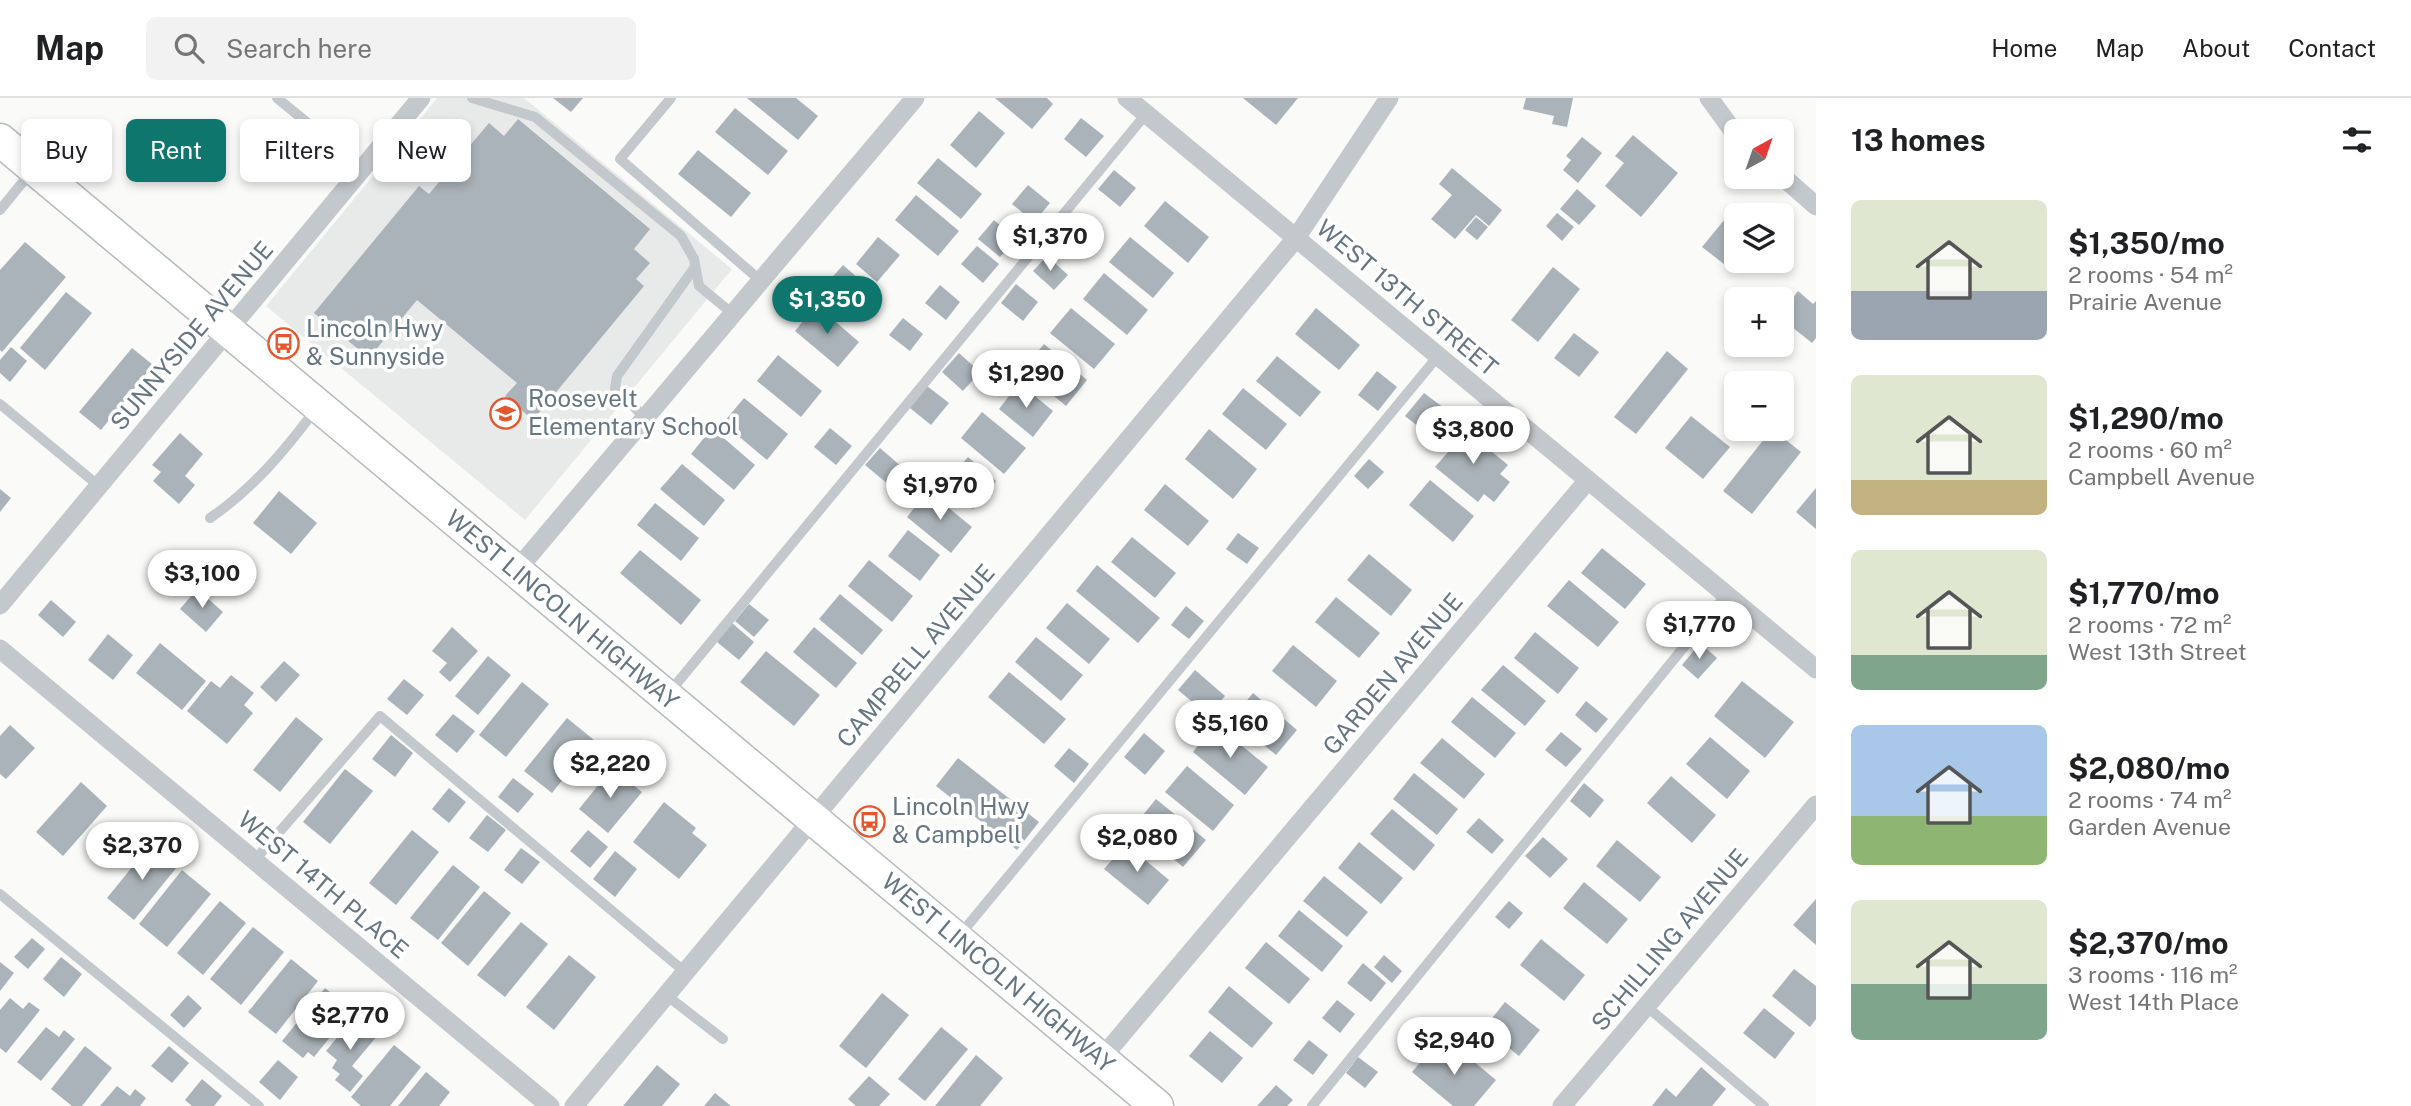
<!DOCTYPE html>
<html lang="en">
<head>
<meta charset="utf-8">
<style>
  body { margin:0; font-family:"Public Sans",sans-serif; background:#f2f2f2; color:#202124; height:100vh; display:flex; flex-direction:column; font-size:26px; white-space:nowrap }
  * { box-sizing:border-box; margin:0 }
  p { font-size:23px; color:#757577 }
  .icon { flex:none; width:38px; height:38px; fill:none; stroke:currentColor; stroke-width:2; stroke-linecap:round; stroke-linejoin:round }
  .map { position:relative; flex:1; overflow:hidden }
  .side { display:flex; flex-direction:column; background:#fff; width:595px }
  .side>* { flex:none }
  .hud { position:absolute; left:21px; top:21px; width:665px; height:63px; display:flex; gap:14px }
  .needle { width:46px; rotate:40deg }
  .buttons { position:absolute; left:1724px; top:21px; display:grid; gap:14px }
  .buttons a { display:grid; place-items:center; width:70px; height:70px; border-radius:10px; background:#fff; box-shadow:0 4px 10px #0003; font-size:35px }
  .price { position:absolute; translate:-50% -60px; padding:0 16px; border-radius:24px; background:#fff; color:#222; font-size:23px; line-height:46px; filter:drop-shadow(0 2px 4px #0008) }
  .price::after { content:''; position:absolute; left:50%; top:42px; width:21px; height:16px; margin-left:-10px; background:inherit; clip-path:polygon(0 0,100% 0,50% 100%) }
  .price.current { background:#0f766e; color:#fff }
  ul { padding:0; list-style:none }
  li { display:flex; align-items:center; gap:21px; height:175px; padding:0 35px }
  li span { display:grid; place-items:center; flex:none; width:196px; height:140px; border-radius:10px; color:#555 }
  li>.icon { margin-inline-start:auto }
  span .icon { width:84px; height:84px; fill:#fffc; stroke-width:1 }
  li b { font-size:30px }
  h2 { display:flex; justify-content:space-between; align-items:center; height:84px; padding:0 35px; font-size:30px }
  .chip { padding:0 24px; border-radius:10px; background:#fff; box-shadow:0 4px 10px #0003; font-size:24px; line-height:63px }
  .chip.current { background:#0f766e; color:#fff }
  header { display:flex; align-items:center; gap:42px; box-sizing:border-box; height:98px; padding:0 35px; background:#fff; border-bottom:2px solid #e0e0e0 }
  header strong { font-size:33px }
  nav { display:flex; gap:38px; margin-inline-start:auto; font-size:24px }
  .search { width:490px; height:63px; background:#f2f2f2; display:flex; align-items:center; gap:18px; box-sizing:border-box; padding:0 24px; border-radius:10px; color:#757577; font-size:26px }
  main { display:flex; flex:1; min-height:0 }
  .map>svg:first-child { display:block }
</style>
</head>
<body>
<header>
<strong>Map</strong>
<div class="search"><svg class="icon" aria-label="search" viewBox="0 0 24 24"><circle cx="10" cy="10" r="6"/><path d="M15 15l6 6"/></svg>Search here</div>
<nav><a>Home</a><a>Map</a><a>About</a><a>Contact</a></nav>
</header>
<main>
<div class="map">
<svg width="1816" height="1008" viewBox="0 0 1816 1008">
  <rect width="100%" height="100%" fill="#fafaf8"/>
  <path fill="#e8e9e9" d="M437 0H524L732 171 525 422 266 208Z"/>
  <g fill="#aab3b9">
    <path d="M553 0H583L571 14Z"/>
    <path d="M747 0H796L818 18 798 42Z"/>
    <path d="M995 0H1047L1053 6 1032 31Z"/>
    <path d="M1243 0H1298L1276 27Z"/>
    <path d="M1526 0H1573L1567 29 1552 26 1554 18 1523 11Z"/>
    <path d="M735 10 788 53 768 77 715 34Z"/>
    <path d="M979 13 1005 35 976 70 950 47Z"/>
    <path d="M1081 20 1104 38 1086 59 1064 41Z"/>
    <path d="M518 21 650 131 634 151 650 165 636 181 644 188 533 322 505 298 517 285 417 202 369 260 314 215 419 88 429 96 489 25 504 38Z"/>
    <path d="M1633 37 1678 75 1641 119 1605 88 1624 65 1615 58Z"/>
    <path d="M1582 39 1602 55 1578 85 1563 72 1571 62 1566 58Z"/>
    <path d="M698 52 751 95 731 119 678 76Z"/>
    <path d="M938 60 982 96 961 121 917 85Z"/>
    <path d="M1452 70 1502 112 1489 128 1476 117 1455 141 1431 121 1452 97 1439 86Z"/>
    <path d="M1114 72 1136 90 1120 109 1098 91Z"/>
    <path d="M1028 87 1050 105 1034 124 1012 106Z"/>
    <path d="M1577 91 1596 108 1579 127 1560 111Z"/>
    <path d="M916 97 959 133 938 158 895 122Z"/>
    <path d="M1165 103 1209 139 1188 165 1144 128Z"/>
    <path d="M1557 115 1574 129 1562 143 1546 128Z"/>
    <path d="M1476 119 1488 129 1477 142 1465 132Z"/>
    <path d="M1725 121 1736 130V161L1729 170 1702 149Z"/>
    <path d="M994 122 1016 141 1000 159 978 141Z"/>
    <path d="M878 139 900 157 877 184 856 166Z"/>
    <path d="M1130 139 1174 175 1153 200 1109 164Z"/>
    <path d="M25 144 66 179 2 254 0 252V172Z"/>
    <path d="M977 148 999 166 983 185 961 166Z"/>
    <path d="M1047 158 1068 177 1054 192 1033 173Z"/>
    <path d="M843 167 881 200 860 224 822 191Z"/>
    <path d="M1553 169 1580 191 1538 244 1511 222Z"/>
    <path d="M1104 175 1148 212 1127 237 1083 201Z"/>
    <path d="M1016 186 1038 204 1023 223 1001 205Z"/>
    <path d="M940 187 960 204 946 222 925 205Z"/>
    <path d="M1798 193 1813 206 1816 203V240L1812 245 1782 221V214Z"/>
    <path d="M66 194 92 215 45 272 20 250Z"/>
    <path d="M816 207 859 244 838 269 795 233Z"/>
    <path d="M1071 210 1115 246 1094 271 1050 235Z"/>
    <path d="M1316 210 1360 247 1339 272 1295 236Z"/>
    <path d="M903 220 923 236 910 253 889 237Z"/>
    <path d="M1574 235 1599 254 1579 279 1554 260Z"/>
    <path d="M1044 246 1087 282 1066 308 1023 272Z"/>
    <path d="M11 249 27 263 10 284 0 275V262Z"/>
    <path d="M132 250 153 267 101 332 79 314Z"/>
    <path d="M1667 253 1688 271 1636 336 1614 319Z"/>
    <path d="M959 255 980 274 963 293 942 274Z"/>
    <path d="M778 257 822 293 801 319 757 283Z"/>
    <path d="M1277 258 1321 294 1300 319 1256 283Z"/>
    <path d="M1377 273 1397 289 1378 313 1358 297Z"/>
    <path d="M1019 285 1053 313 1033 339 999 311Z"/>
    <path d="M927 288 949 305 931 327 910 310Z"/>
    <path d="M1243 290 1287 326 1266 352 1222 316Z"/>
    <path d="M1424 295 1448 313 1429 337 1405 318Z"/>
    <path d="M744 300 788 336 767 362 723 325Z"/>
    <path d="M982 314 1026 350 1004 376 961 340Z"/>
    <path d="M1691 318 1730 349 1703 381 1665 350Z"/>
    <path d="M1458 326 1508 367 1500 376 1510 384 1494 404 1484 396 1478 404 1435 369 1449 353 1441 346Z"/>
    <path d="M712 330 755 367 734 392 691 356Z"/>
    <path d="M830 330 852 348 836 367 814 349Z"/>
    <path d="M1209 331 1257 371 1233 401 1185 361Z"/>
    <path d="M1772 331 1801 354 1752 416 1723 393Z"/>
    <path d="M180 335 203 356 185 378 195 387 179 406 153 383 161 374 152 367Z"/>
    <path d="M880 350 903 370 889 387 865 367Z"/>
    <path d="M968 359 996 383 973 411 944 388Z"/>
    <path d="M1369 361 1384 374 1368 391 1354 378Z"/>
    <path d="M682 366 725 402 704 428 660 391Z"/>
    <path d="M1430 382 1474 418 1453 444 1409 407Z"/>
    <path d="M1165 386 1209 423 1188 448 1144 412Z"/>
    <path d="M1816 390V431L1796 414Z"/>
    <path d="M0 391 11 400 0 414Z"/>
    <path d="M279 393 317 425 291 456 253 425Z"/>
    <path d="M928 393 972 429 951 455 907 419Z"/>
    <path d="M655 405 699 440 681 463 637 427Z"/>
    <path d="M908 432 940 457 920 483 888 458Z"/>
    <path d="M1238 435 1259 450 1247 466 1226 451Z"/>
    <path d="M1132 439 1176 475 1155 500 1111 464Z"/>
    <path d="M1602 450 1646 486 1625 511 1581 475Z"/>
    <path d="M640 452 701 502 681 527 620 475Z"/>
    <path d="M1369 456 1412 492 1391 518 1347 482Z"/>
    <path d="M869 462 913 498 892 524 848 488Z"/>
    <path d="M1097 467 1160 520 1138 545 1076 493Z"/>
    <path d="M1569 482 1619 524 1598 549 1547 508Z"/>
    <path d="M197 491 223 514 206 534 180 511Z"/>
    <path d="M840 496 883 532 862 557 819 521Z"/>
    <path d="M1336 499 1380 535 1359 560 1315 524Z"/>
    <path d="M51 502 76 524 63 539 38 517Z"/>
    <path d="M1067 505 1110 541 1089 566 1046 530Z"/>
    <path d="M749 506 769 522 754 539 735 523Z"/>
    <path d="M1186 508 1204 523 1189 541 1171 527Z"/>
    <path d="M732 525 754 544 739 562 717 544Z"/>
    <path d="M452 529 478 553 450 584 439 574 447 565 432 553Z"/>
    <path d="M814 529 857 565 836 590 793 554Z"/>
    <path d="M1535 534 1579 570 1558 596 1514 560Z"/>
    <path d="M108 536 133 557 113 582 88 562Z"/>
    <path d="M1036 539 1083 577 1061 603 1015 564Z"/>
    <path d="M160 545 206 583 182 612 136 575Z"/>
    <path d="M1700 545 1717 560 1698 581 1682 567Z"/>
    <path d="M1293 547 1337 583 1316 609 1272 573Z"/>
    <path d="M766 553 820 597 794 628 740 584Z"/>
    <path d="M488 558 511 577 478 617 455 598Z"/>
    <path d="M284 563 300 577 276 604 260 589Z"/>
    <path d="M1503 567 1546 603 1525 628 1481 592Z"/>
    <path d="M1195 572 1225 598 1208 617 1178 592Z"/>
    <path d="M1009 574 1066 621 1044 646 988 599Z"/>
    <path d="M231 577 254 595 244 607 253 615 227 646 187 613 211 583 220 590Z"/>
    <path d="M404 581 424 597 407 617 387 601Z"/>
    <path d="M1742 583 1794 624 1765 660 1714 618Z"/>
    <path d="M522 584 549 606 506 659 479 637Z"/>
    <path d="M1253 595 1297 632 1276 657 1232 621Z"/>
    <path d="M1472 599 1516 635 1495 660 1451 624Z"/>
    <path d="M1586 603 1608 621 1596 635 1575 617Z"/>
    <path d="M453 616 475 633 457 655 435 637Z"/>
    <path d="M296 619 323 641 280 694 253 672Z"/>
    <path d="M567 620 594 642 552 695 524 673Z"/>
    <path d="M1215 626 1268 669 1245 697 1193 654Z"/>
    <path d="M10 627 35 650 6 681 0 676V638Z"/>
    <path d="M1561 634 1582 651 1566 669 1545 652Z"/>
    <path d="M1144 635 1165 653 1145 677 1124 659Z"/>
    <path d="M391 637 413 655 395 679 372 661Z"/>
    <path d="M1710 639 1750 673 1727 701 1686 666Z"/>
    <path d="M1442 640 1485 676 1464 701 1420 665Z"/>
    <path d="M1069 650 1089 666 1074 685 1054 668Z"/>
    <path d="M958 660 1039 724 1017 752 936 688Z"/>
    <path d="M1187 668 1234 707 1213 733 1165 694Z"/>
    <path d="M612 670 642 694 608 735 579 711Z"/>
    <path d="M345 671 373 693 330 746 303 724Z"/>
    <path d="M1414 675 1458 711 1437 737 1393 701Z"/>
    <path d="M1671 678 1716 717 1692 745 1647 705Z"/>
    <path d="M513 680 534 696 518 715 498 699Z"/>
    <path d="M81 684 107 708 63 758 36 734Z"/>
    <path d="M1584 685 1604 702 1590 720 1570 703Z"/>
    <path d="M449 690 466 704 449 725 432 711Z"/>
    <path d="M1156 701 1206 742 1183 769 1134 728Z"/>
    <path d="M664 704 696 730 692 735 707 747 679 781 633 744Z"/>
    <path d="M1392 711 1435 747 1414 773 1370 736Z"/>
    <path d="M487 717 506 732 488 754 469 740Z"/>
    <path d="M1479 720 1504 742 1492 756 1466 734Z"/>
    <path d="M412 732 439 754 396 807 369 785Z"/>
    <path d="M588 732 608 749 590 770 570 753Z"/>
    <path d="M1543 739 1568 761 1550 780 1525 758Z"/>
    <path d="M1617 742 1661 779 1640 804 1596 768Z"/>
    <path d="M1359 744 1403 780 1381 806 1338 770Z"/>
    <path d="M1126 746 1169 782 1148 807 1104 771Z"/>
    <path d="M150 747 177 769 134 822 107 800Z"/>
    <path d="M521 750 540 764 522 786 504 772Z"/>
    <path d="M615 753 637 771 615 799 593 781Z"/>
    <path d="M453 767 480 789 438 842 410 820Z"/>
    <path d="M182 772 211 796 167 849 139 826Z"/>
    <path d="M1324 778 1368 814 1347 839 1303 803Z"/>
    <path d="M1584 784 1628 821 1607 846 1563 810Z"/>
    <path d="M484 793 511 815 468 868 441 845Z"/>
    <path d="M1816 801V847L1793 827Z"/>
    <path d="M220 803 246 825 203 877 177 855Z"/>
    <path d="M1509 803 1523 815 1509 831 1495 819Z"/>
    <path d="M1299 812 1343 848 1322 874 1278 838Z"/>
    <path d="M521 824 548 846 505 899 477 877Z"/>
    <path d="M253 829 284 854 241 907 210 881Z"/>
    <path d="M32 840 45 851 28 871 14 859Z"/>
    <path d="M1541 841 1585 877 1564 903 1520 867Z"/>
    <path d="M1266 844 1310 881 1289 906 1245 870Z"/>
    <path d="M569 857 596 879 554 932 526 909Z"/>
    <path d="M1384 857 1402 873 1392 885 1374 869Z"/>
    <path d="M61 859 82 876 64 899 43 881Z"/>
    <path d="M291 861 318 883 276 936 248 914Z"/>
    <path d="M0 864 14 875 0 893Z"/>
    <path d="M1363 865 1386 885 1371 904 1347 885Z"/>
    <path d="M1794 871 1816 888V921L1810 929 1772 898Z"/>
    <path d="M1229 888 1273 925 1252 950 1208 914Z"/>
    <path d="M325 890 352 912 314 959 308 954 303 960 282 943Z"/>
    <path d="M882 895 909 917 866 970 839 948Z"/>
    <path d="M188 897 202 910 184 930 170 917Z"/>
    <path d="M10 900 23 911 29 904 40 912 6 955 0 950V912Z"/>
    <path d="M1337 902 1355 916 1340 935 1322 920Z"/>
    <path d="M1505 904 1540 932 1519 958 1484 930Z"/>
    <path d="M1764 910 1795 935 1775 961 1743 935Z"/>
    <path d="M354 919 377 938 352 968 363 978 350 994 335 982 340 976 332 970 337 962 326 953Z"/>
    <path d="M46 929 59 939 64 932 75 941 41 983 17 964Z"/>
    <path d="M941 929 968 951 925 1003 898 981Z"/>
    <path d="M1210 933 1243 960 1222 985 1189 958Z"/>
    <path d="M1309 942 1328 957 1313 977 1293 962Z"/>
    <path d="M394 947 421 969 390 1008H361L351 999Z"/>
    <path d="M85 948 112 970 82 1008H72L51 991Z"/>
    <path d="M169 948 189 965 172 985 151 968Z"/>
    <path d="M1434 948 1446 958 1455 948 1496 982 1474 1008H1453L1412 974Z"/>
    <path d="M976 957 1003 980 980 1008H935Z"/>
    <path d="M1358 959 1378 974 1365 990 1346 975Z"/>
    <path d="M278 962 298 979 280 1002 259 984Z"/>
    <path d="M657 967 680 986 662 1008H623Z"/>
    <path d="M1701 969 1726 991 1712 1008H1652L1666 990 1676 999Z"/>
    <path d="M426 974 450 994 439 1008H398Z"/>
    <path d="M869 978 890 996 879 1008H856L848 1001Z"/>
    <path d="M202 981 222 998 214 1008H192L185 1002Z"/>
    <path d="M1276 987 1293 1002 1287 1008H1257Z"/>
    <path d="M117 988 130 998 135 991 146 1000 140 1008H100Z"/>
    <path d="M715 995 731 1008H704Z"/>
  </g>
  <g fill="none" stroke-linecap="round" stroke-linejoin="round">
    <defs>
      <path id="primary" d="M0 42 1157 1008"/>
    </defs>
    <use href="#primary" stroke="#b5babe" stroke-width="35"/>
    <g stroke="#c3c8cc" stroke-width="10">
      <path d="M277 0 363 70"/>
      <path d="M472 0 535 19 681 138 694 161 699 188 733 216"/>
      <path d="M671 0 620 61 761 183"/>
      <path d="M0 112 31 74"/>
      <path d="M0 306 99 388"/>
      <path d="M645 320 615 290 617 278 695 169"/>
      <path d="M210 420C253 391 285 352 316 311"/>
      <path d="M668 596 1146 16"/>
      <path d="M255 762 380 618 685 874"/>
      <path d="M0 796 259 1008"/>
      <path d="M959 838 1438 258"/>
      <path d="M666 897 723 941"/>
      <path d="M1646 908 1764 1008"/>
      <path d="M1312 1008 1726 497"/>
    </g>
    <g stroke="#c3c8cc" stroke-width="19">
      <path d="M1127 0 1816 571"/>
      <path d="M1709 0 1736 37"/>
      <path d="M1782 78 1816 108"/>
      <path d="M516 473 915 0"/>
      <path d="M0 507 421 0"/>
      <path d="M0 551 550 1008"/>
      <path d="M1101 961 1588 382"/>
      <path d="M574 1008 1296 140 1389 0"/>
      <path d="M1562 1008 1816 707"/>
    </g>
    <use href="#primary" stroke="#fff" stroke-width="32"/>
  </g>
  <defs>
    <symbol id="bus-ring" viewBox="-11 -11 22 22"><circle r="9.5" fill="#fff" stroke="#e4572e" stroke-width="1.5"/><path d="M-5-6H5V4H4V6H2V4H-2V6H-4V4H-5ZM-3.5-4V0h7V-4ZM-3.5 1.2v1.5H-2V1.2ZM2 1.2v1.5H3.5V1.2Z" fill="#e4572e"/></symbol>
    <symbol id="school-ring" viewBox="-11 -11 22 22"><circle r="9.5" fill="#fff" stroke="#e4572e" stroke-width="1.5"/><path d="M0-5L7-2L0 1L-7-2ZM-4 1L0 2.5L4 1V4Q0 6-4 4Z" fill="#e4572e"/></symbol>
  </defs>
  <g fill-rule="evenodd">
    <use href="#bus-ring" x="266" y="228" width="35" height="35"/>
    <use href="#school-ring" x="488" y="298" width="35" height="35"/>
    <use href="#bus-ring" x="852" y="706" width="35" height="35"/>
  </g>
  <g text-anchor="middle" stroke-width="7" stroke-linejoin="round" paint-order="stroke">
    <g font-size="24" fill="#657683" stroke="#fff">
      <text transform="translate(1407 200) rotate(40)" y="8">WEST 13TH STREET</text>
      <text transform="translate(192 238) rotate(-50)" y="8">SUNNYSIDE AVENUE</text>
      <text transform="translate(562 512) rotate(40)" y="8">WEST LINCOLN HIGHWAY</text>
      <text transform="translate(916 558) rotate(-50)" y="8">CAMPBELL AVENUE</text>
      <text transform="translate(1393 576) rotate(-50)" y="8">GARDEN AVENUE</text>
      <text transform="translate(323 787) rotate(40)" y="8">WEST 14TH PLACE</text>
      <text transform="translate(1670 842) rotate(-50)" y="8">SCHILLING AVENUE</text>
      <text transform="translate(998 875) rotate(40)" y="8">WEST LINCOLN HIGHWAY</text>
    </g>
    <g font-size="24" fill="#657683" stroke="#fff" text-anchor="start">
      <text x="306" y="239">Lincoln Hwy<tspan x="306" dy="28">&amp; Sunnyside</tspan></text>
      <text x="528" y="309">Roosevelt<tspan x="528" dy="28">Elementary School</tspan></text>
      <text x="892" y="717">Lincoln Hwy<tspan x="892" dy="28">&amp; Campbell</tspan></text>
    </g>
  </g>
</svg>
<div class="buttons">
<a><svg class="needle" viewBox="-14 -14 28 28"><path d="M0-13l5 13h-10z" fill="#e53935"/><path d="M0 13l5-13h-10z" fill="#757577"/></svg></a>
<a><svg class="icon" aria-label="layers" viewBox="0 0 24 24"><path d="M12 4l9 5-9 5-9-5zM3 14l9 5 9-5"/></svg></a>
<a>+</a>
<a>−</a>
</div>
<b class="price" style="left:1050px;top:175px">$1,370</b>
<b class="price current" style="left:827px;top:238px">$1,350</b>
<b class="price" style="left:1026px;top:312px">$1,290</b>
<b class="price" style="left:1473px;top:368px">$3,800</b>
<b class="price" style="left:940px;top:424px">$1,970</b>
<b class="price" style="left:202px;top:512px">$3,100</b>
<b class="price" style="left:1699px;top:563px">$1,770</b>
<b class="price" style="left:1230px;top:662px">$5,160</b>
<b class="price" style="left:610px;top:702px">$2,220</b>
<b class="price" style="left:1137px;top:776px">$2,080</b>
<b class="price" style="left:142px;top:784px">$2,370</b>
<b class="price" style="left:350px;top:954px">$2,770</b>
<b class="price" style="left:1454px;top:979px">$2,940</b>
<div class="hud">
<a class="chip">Buy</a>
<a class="chip current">Rent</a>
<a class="chip">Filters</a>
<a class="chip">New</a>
</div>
</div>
<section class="side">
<h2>13 homes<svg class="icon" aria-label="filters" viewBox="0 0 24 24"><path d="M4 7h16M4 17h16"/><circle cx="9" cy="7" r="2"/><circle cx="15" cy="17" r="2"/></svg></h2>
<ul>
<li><span style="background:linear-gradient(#dfe7d0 65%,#9aa5b1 0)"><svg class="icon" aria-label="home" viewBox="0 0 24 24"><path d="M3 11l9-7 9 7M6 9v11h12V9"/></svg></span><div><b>$1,350/mo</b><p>2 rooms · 54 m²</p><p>Prairie Avenue</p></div></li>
<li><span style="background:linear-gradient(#dfe7d0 75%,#c2b280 0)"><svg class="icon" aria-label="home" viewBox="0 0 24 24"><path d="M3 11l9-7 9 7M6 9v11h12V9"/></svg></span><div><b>$1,290/mo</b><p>2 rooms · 60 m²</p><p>Campbell Avenue</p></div></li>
<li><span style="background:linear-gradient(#dfe7d0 75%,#7fa58c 0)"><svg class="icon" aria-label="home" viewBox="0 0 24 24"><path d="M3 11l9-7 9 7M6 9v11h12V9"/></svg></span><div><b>$1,770/mo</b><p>2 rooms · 72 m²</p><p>West 13th Street</p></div></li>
<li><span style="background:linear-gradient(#a9c7e8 65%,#8fb573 0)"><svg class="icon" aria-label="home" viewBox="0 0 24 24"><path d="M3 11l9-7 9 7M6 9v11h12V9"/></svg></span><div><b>$2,080/mo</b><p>2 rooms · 74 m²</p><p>Garden Avenue</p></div></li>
<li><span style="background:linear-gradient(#dfe7d0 60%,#7fa58c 0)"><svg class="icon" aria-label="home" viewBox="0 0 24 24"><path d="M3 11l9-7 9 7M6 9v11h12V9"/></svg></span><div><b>$2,370/mo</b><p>3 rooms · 116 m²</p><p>West 14th Place</p></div></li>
</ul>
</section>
</main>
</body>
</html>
